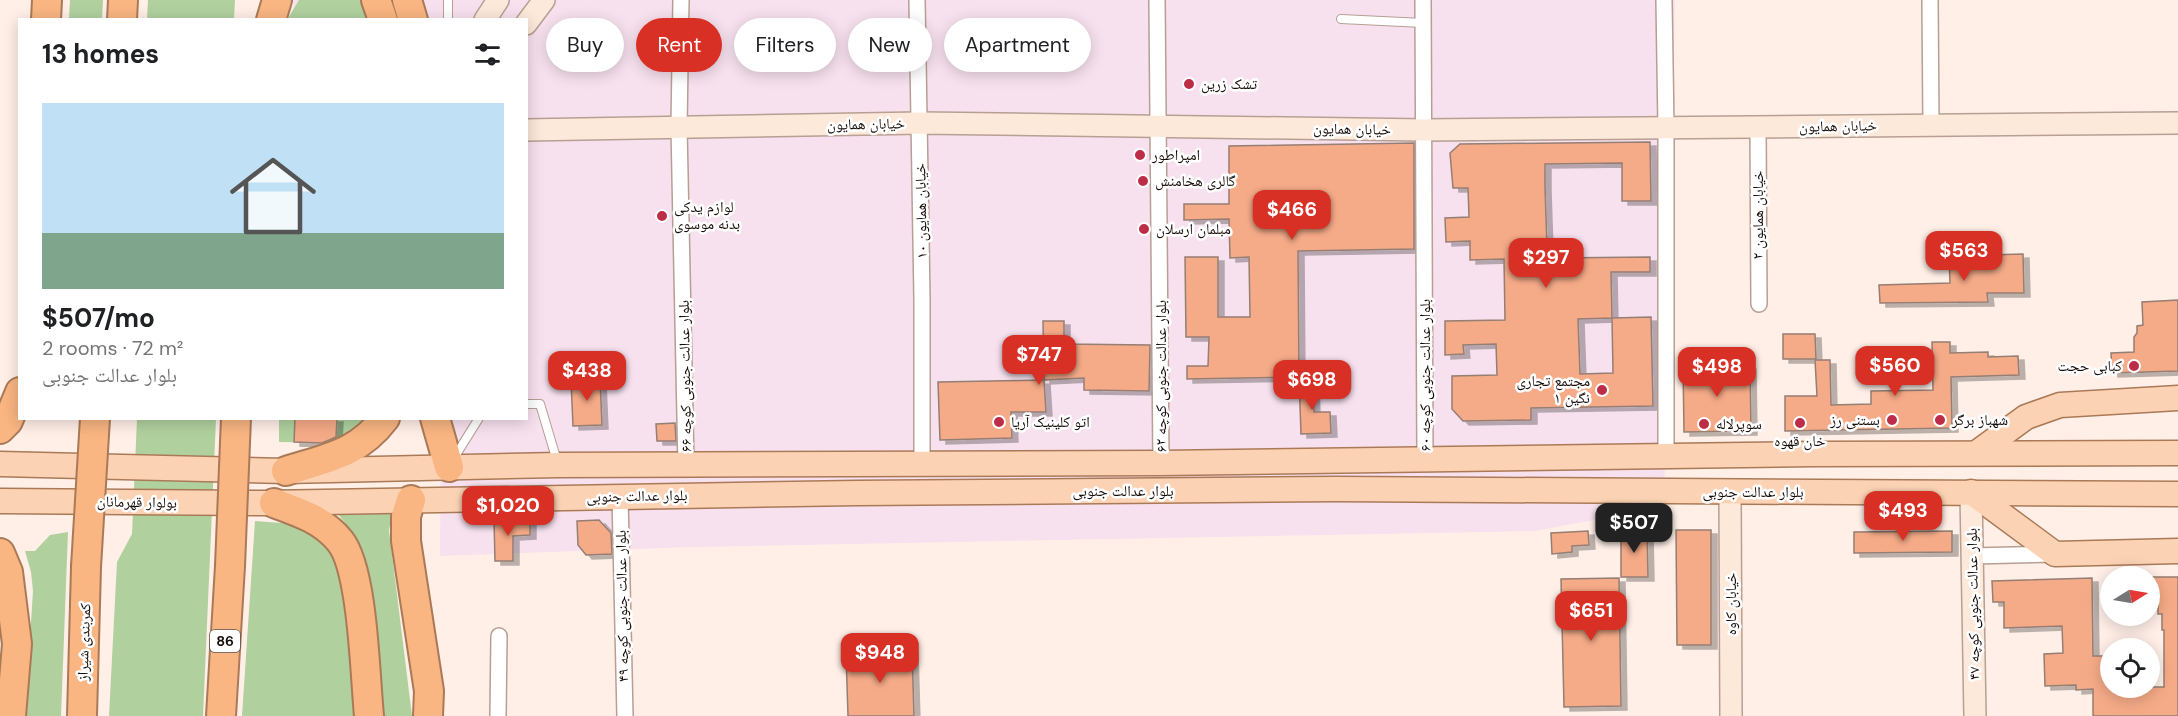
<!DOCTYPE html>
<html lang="en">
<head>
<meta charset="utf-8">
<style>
  body { margin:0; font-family:"DM Sans","Noto Naskh Arabic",sans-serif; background:#f2f2f2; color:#202124; height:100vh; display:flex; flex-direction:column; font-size:22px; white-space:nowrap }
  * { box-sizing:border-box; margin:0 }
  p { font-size:20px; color:#757577 }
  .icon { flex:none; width:33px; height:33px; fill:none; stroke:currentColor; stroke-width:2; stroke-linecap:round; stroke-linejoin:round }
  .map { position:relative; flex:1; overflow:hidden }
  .drawer { position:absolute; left:18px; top:18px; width:510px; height:402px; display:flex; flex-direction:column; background:#fff; border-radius:0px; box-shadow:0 3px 15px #0003 }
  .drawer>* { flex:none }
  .top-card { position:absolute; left:546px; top:18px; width:570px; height:54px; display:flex; gap:12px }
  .needle { width:39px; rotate:79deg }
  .fabs { position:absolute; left:2100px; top:566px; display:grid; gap:12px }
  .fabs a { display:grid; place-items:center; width:60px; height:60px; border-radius:50%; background:#fff; box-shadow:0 3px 15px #0003; font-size:30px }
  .price { position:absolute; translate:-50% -51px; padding:0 14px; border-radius:12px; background:#d93025; color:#fff; font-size:20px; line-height:39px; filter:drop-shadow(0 2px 3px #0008) }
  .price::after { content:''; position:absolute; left:50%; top:36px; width:18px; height:14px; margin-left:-9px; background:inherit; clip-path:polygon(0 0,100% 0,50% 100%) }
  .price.active { background:#222; color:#fff }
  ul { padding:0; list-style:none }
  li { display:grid; align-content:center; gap:12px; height:318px; padding:0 24px }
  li+li { border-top:2px solid #e0e0e0 }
  li span { display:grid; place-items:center; height:186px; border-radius:0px; color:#555 }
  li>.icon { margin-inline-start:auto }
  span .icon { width:108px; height:108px; fill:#fffc; stroke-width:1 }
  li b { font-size:26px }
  h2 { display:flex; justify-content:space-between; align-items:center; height:72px; padding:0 24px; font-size:26px }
  .tag { padding:0 21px; border-radius:27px; background:#fff; box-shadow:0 3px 15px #0003; font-size:21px; line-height:54px }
  .tag.active { background:#d93025; color:#fff }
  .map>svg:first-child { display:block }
</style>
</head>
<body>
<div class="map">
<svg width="2178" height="716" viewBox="0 0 2178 716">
  <defs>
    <filter id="shadow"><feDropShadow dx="6" dy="4" stdDeviation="0" flood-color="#0004"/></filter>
  </defs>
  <rect width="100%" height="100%" fill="#ffefe7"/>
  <path fill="#f7e1ee" d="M293 0H1675L1664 507 1535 531 693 547 440 556 441 419 526 418V20L294 19Z"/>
  <g fill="#b0d19e">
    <path d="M70 0H103L102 19H69Z"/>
    <path d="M148 0H235L234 19H147Z"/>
    <path d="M299 0H363L373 20H287Z"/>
    <path d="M137 419H216L203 716H109L117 562 132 534Z"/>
    <path d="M279 419H373L342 443 279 442Z"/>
    <path d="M393 512 389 530 412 716H381L367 576 356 537 338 514Z"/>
    <path d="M255 521 294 524 323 540 338 561 346 614 356 716H242Z"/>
    <path d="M68 532 61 716H25L33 591 31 572 25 551H35L50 535Z"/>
  </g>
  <g fill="#f6ab88" stroke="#957e73" stroke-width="1.5" fill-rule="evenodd" filter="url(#shadow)">
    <path d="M1650 142 1651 201H1622V163L1545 164V187L1547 247 1551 258 1650 257V272H1611L1612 318 1651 317 1653 406 1531 408V420L1463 421 1452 409V376L1497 375 1496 344 1463 345 1464 354 1445 355V321L1505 320 1504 259 1470 260V241L1446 242 1445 218 1469 217 1468 188H1453L1450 153 1460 144ZM1612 318 1613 373 1580 374 1578 319Z"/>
    <path d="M1414 143V249L1298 251 1299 377 1187 379V366H1208L1209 337H1186L1185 257H1218V317H1250L1249 257 1230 258 1229 219 1184 220V204H1229V146Z"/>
    <path d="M2023 254 2024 293H1987L1988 302 1880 303 1879 285 1950 283 1949 256Z"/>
    <path d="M2178 300V371L2112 373 2111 353 2134 352V337L2137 333V326L2143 325 2142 302Z"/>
    <path d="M1043 321H1064V344L1150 345 1149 391 1084 390V378L1044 380 1046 412H1011L1012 438 940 440 938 382 1044 380Z"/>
    <path d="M1783 334H1815L1816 359H1783Z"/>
    <path d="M1932 342H1950V353L1988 352V357L2018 356 2019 375 1951 377 1952 428 1785 431V396H1817L1815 360H1830L1831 405 1871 404V391L1933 390Z"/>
    <path d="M1683 365H1750L1751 431 1684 432Z"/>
    <path d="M1299 377H1313L1314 412H1330L1331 433 1301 434Z"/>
    <path d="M600 379 602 425 573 426 571 380Z"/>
    <path d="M295 418H337L336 437 322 443 294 442Z"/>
    <path d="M675 423 676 441H657L656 424Z"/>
    <path d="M494 520H530V535L513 536V561H495Z"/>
    <path d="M599 520 611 533 612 554 586 555 578 545 577 521Z"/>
    <path d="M1621 530H1647L1648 577H1621Z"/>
    <path d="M1676 530H1711V645H1677Z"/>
    <path d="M1588 531 1589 545 1572 546V552L1552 554 1551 533Z"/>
    <path d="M1952 531V552L1854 553V532Z"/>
    <path d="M2150 577H2178V716H2093V689L2076 690V685L2045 686 2044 654 2063 653 2062 626 2004 628V602H1993L1992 581 2092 578 2093 656H2110V687H2164V630H2162V614H2158V601H2150Z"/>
    <path d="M1619 578 1621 706 1564 707 1561 579Z"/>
    <path d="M912 650 914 716H848L846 653Z"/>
  </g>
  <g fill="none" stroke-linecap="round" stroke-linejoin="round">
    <defs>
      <g id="lane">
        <path d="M448 0V20"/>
        <path d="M1341 19 1423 23"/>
        <path d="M528 404H540L557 461"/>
        <path d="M454 458 479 418"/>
      </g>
      <g id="street">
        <path d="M681 0 679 127 686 466"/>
        <path d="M917 0 922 299V464"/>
        <path d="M1157 0 1161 463"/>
        <path d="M1423 0 1425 460"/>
        <path d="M1664 0 1666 128V457"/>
        <path d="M1930 0 1931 125"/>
        <path d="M1758 127 1759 304"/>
        <path d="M620 496 625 716"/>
        <path d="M1972 556 2055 554"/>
        <path d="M498 716 499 636"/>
      </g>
      <g id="secondary">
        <path d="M485 20 498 0"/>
        <path d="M526 24 544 0"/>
        <path d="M526 130 920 123 1425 130 2178 123"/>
        <path d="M1730 492 1731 716"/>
        <path d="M1971 492 1975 716"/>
      </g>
      <g id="primary">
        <path d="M1978 452 2026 417 2060 405 2178 398"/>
        <path d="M0 464 286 471 558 465 1161 463 1813 454 2178 453"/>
        <path d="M1971 492 2055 554 2178 551"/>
        <path d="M0 501 266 503 857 493 1336 489 2178 494"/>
      </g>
      <g id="highway">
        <path d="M376 0 383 20"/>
        <path d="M407 0 413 20"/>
        <path d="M46 20 47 0"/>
        <path d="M122 20 123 0"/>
        <path d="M271 20 277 0"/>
        <path d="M435 418 449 467"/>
        <path d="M0 429 8 421 20 392"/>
        <path d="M286 471C327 458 358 454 385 418"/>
        <path d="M411 500 406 516V541L429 691 428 716"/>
        <path d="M274 503C299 512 323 520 340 541 363 569 365 676 369 716"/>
        <path d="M0 553 8 572 17 644 11 716"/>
        <path d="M82 716 86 567"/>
        <path d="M221 716 230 566"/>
      </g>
    </defs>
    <use href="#lane" stroke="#b79f93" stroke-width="10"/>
    <use href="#street" stroke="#b79f93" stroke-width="18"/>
    <use href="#secondary" stroke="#b79f93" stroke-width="24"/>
    <use href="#primary" stroke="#aa7a58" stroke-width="27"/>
    <use href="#highway" stroke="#aa7a58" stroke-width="32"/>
    <use href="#lane" stroke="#fff" stroke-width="8"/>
    <use href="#street" stroke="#fff" stroke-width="15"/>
    <use href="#secondary" stroke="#fde9da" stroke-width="21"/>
    <use href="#primary" stroke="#fbd3b4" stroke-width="24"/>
    <use href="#highway" stroke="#f9b582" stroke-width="28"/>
    <defs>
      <g id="highway-bridge">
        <path d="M230 566 236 418"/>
        <path d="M86 567 95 418"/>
      </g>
    </defs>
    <use href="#highway-bridge" stroke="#aa7a58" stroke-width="32" stroke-linecap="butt"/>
    <use href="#highway-bridge" stroke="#f9b582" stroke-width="28"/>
  </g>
  <g fill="#bd2d47" stroke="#fff" stroke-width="2">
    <circle cx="1189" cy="84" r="6"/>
    <circle cx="1140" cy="155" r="6"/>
    <circle cx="1143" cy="181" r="6"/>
    <circle cx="662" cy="216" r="6"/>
    <circle cx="1144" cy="229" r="6"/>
    <circle cx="2134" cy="366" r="6"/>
    <circle cx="1602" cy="390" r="6"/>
    <circle cx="1892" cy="420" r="6"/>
    <circle cx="1940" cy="420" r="6"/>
    <circle cx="999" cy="422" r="6"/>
    <circle cx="1800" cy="423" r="6"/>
    <circle cx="1704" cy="424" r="6"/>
  </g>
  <g text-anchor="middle" stroke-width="5" stroke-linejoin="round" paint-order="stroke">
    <rect fill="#fff" stroke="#5c5653" stroke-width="1.5" x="210" y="630" width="30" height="22" rx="4.5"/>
    <g font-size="14" font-weight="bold" fill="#160d09">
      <text x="225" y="646">86</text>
    </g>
    <g font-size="15" fill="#160d09" stroke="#fff" text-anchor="start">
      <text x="1201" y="89">تشک زرین</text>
      <text x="1152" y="160">امپراطور</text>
      <text x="1155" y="186">گالری هخامنش</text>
      <text x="674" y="212">لوازم یدکی<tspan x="674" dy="17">بدنه موسوی</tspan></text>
      <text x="1156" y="234">مبلمان ارسلان</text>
      <text x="2122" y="371" text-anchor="end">کبابی حجت</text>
      <text x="1590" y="386" text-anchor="end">مجتمع تجاری<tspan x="1590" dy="17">نگین ۱</tspan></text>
      <text x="1880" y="425" text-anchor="end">بستنی رز</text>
      <text x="1952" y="425">شهباز برگر</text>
      <text x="1011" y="427">اتو کلینیک آریا</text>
      <text x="1716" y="429">سوپرلاله</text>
      <text x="1800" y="446" text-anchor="middle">خان قهوه</text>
    </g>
    <g font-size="15" fill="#160d09" stroke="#fff">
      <text transform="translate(866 124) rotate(-1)" y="5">خیابان همایون</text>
      <text transform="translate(1838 126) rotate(-1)" y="5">خیابان همایون</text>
      <text transform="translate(1352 129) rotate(1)" y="5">خیابان همایون</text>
      <text transform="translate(921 211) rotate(-91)" y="5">خیابان همایون ۱۰</text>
      <text transform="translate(1758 215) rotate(-90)" y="5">خیابان همایون ۲</text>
      <text transform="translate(1425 375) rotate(-90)" y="5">بلوار عدالت جنوبی کوچه ۶۰</text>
      <text transform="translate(685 376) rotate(-91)" y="5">بلوار عدالت جنوبی کوچه ۶۶</text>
      <text transform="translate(1161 376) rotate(-90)" y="5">بلوار عدالت جنوبی کوچه ۶۲</text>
      <text x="1123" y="496">بلوار عدالت جنوبی</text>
      <text x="1753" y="497">بلوار عدالت جنوبی</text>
      <text transform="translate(637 496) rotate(-1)" y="5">بلوار عدالت جنوبی</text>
      <text transform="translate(137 502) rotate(1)" y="5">بولوار قهرمانان</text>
      <text transform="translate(1731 604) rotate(-90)" y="5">خیابان کاوه</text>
      <text transform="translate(1973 604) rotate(-91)" y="5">بلوار عدالت جنوبی کوچه ۴۷</text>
      <text transform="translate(622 606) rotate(-91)" y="5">بلوار عدالت جنوبی کوچه ۴۹</text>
      <text transform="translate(84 642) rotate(-88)" y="5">کمربندی شیراز</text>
    </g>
  </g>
</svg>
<div class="fabs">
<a><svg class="needle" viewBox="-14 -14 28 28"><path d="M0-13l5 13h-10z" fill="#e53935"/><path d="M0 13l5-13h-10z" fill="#757577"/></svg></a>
<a><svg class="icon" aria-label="locate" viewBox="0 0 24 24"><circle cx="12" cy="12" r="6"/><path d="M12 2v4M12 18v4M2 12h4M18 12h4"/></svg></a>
</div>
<b class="price" style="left:1292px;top:241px">$466</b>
<b class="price" style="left:1964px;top:282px">$563</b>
<b class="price" style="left:1546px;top:289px">$297</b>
<b class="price" style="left:1039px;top:386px">$747</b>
<b class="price" style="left:1895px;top:397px">$560</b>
<b class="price" style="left:1717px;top:398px">$498</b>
<b class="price" style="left:587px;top:402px">$438</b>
<b class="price" style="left:1312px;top:411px">$698</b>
<b class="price" style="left:508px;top:537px">$1,020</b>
<b class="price" style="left:1903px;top:542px">$493</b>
<b class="price active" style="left:1634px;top:554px">$507</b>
<b class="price" style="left:1591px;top:642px">$651</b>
<b class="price" style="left:880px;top:684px">$948</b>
<div class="top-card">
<a class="tag">Buy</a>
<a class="tag active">Rent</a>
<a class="tag">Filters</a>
<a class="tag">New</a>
<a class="tag">Apartment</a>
</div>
<section class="drawer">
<h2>13 homes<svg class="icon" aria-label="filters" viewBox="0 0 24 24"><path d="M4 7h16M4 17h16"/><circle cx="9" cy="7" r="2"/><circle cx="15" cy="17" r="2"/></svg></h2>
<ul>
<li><span style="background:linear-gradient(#bfe0f5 70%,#7fa58c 0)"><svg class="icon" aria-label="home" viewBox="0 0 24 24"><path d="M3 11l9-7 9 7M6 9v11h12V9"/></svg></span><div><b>$507/mo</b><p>2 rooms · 72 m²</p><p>بلوار عدالت جنوبی</p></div></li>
</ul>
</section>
</div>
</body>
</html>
